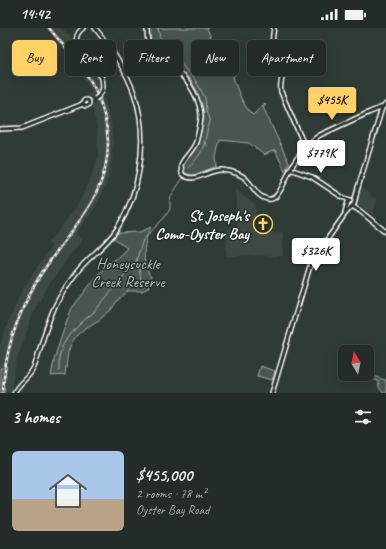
<!DOCTYPE html>
<html lang="en">
<head>
<meta charset="utf-8">
<style>
  body { margin:0; font-family:Caveat,sans-serif; background:#2b3430; color:#f1f3f6; height:100vh; display:flex; flex-direction:column; font-size:15px; white-space:nowrap }
  * { box-sizing:border-box; margin:0 }
  p { font-size:13px; color:#a3a7a8 }
  .icon { flex:none; width:22px; height:22px; fill:none; stroke:currentColor; stroke-width:2; stroke-linecap:round; stroke-linejoin:round }
  .map { position:relative; height:365px; overflow:hidden }
  .panel { display:flex; flex-direction:column; background:#232c28; flex:1 }
  .panel>* { flex:none }
  .top-card { position:absolute; left:12px; top:12px; width:362px; height:36px; display:flex; gap:8px }
  .needle { width:26px; rotate:350deg }
  .controls { position:absolute; left:338px; top:317px; display:grid; gap:8px }
  .controls a { display:grid; place-items:center; width:36px; height:36px; border-radius:6px; background:#232c28; box-shadow:0 4px 16px #0002,0 0 0 1px #404845; font-size:20px }
  .price { position:absolute; translate:-50% -34px; padding:0 9px; border-radius:4px; background:#fff; color:#222; font-size:13px; line-height:26px; filter:drop-shadow(0 1px 2px #0008) }
  .price::after { content:''; position:absolute; left:50%; top:24px; width:12px; height:9px; margin-left:-6px; background:inherit; clip-path:polygon(0 0,100% 0,50% 100%) }
  .price.current { background:#ffd166; color:#111 }
  ul { padding:0; list-style:none }
  li { display:flex; align-items:center; gap:12px; height:100px; padding:0 12px }
  li+li { border-top:1px solid #404845 }
  li span { display:grid; place-items:center; flex:none; width:112px; height:80px; border-radius:6px; color:#555 }
  li>.icon { margin-inline-start:auto }
  span .icon { width:48px; height:48px; fill:#fffc; stroke-width:1 }
  li b { font-size:17px }
  h2 { display:flex; justify-content:space-between; align-items:center; height:48px; padding:0 12px; font-size:17px }
  .pill { padding:0 14px; border-radius:6px; background:#232c28; box-shadow:0 4px 16px #0002,0 0 0 1px #404845; font-size:14px; line-height:36px }
  .pill.current { background:#ffd166; color:#111 }
  .status { display:flex; justify-content:space-between; align-items:center; height:28px; padding:0 20px; background:#232c28; direction:ltr }
  .status svg { height:11px; fill:currentColor }
  .map>svg:first-child { display:block }
</style>
</head>
<body>
<div class="status"><b>14:42</b><svg viewBox="0 0 49 12"><path d="M0 12V9h3v3zM5 12V6h3v6zM10 12V3h3v9zM15 12V0h3v12zM26 1h20v11H26zM47 4h2v5h-2z"/></svg></div>
<div class="map">
<svg width="386" height="365" viewBox="0 0 386 365">
  <rect width="100%" height="100%" fill="#2f3b35"/>
  <filter id="ink" filterUnits="userSpaceOnUse"><feTurbulence type="fractalNoise" baseFrequency=".025" numOctaves="2"/><feDisplacementMap in="SourceGraphic" scale="8" xChannelSelector="R" yChannelSelector="G"/><feConvolveMatrix kernelMatrix="1 2 1 2 8 2 1 2 1" color-interpolation-filters="sRGB"/></filter>
  <g filter="url(#ink)">
    <g fill="#3c4842">
      <path d="M48 0H62L71 10 74 19 81 29 87 38 92 41 100 52V57L99 63 95 67 89 69 85 65 90 66 92 64 85 52 77 41 78 40 71 31Z"/>
      <path d="M104 68 111 95 113 114 112 133 109 149 100 170 93 183 76 206 80 210H83L50 255 34 283 16 334 11 365H0V317L7 297 17 273 25 257 51 219 48 213 57 205 78 176 91 149 98 129 97 100 92 79 93 76Z"/>
      <path d="M361 159 377 172 372 188 357 175Z"/>
      <path d="M235 162 256 177V205L283 204V228H226L227 201H238Z"/>
    </g>
    <g fill="#4a544f" stroke="#a4aaa7">
      <path d="M149 0H207L221 34 228 31 235 47 233 49C238 63 242 77 253 87L265 75 266 76 263 79 289 135 285 143 275 122 264 127 249 115 220 112 216 129 217 138C211 140 193 148 189 148 186 147 185 146 183 144L182 139 184 135 197 118 204 90 200 75 198 65 190 51 172 36 164 34 158 30 151 14Z"/>
      <path d="M151 199C144 213 140 235 151 249L148 260 142 263H128L117 273 111 282 99 292 84 301 77 307 72 314 68 324 65 347 51 348 55 328 67 292 72 280 100 244 120 227 127 220 111 208 119 205 140 204Z"/>
      <path d="M260 338 275 343 272 352 257 348Z"/>
      <path d="M0 340H6L3 365H0Z"/>
      <path d="M367 345 381 351 386 352V365H383L379 359 378 353 361 346H367Z"/>
    </g>
    <g fill="none" stroke-linecap="round" stroke-linejoin="round">
      <g stroke="#a9afac" stroke-width="1">
        <path d="M158 0 161 15 165 20 182 37 195 52 201 62 205 70 206 83 210 94C206 103 206 113 202 122 199 129 192 135 188 140"/>
        <path d="M204 113 207 118"/>
        <path d="M137 231 142 256"/>
        <path d="M59 343V330L62 319 67 310 82 294 94 284 136 233 143 212 164 190 170 181V173L171 168 183 150"/>
      </g>
      <defs>
        <g id="minor">
          <path d="M83 0C78 4 75 8 77 15L102 50 103 58 102 63"/>
          <path d="M147 0C147 11 149 26 157 35 162 40 170 40 176 43 189 52 200 72 201 87 201 96 198 106 196 114 193 123 184 129 181 137L182 146C194 157 208 141 222 142 231 143 241 145 247 152 254 159 257 169 267 171 271 172 275 170 277 167 283 160 286 150 290 142 296 130 309 114 320 107L370 84 383 79 386 76"/>
          <path d="M274 0C271 15 273 17 279 30 281 33 282 36 283 39 284 48 279 56 281 64L302 112 307 118"/>
          <circle cx="86" cy="75" r="3"/>
          <path d="M0 101 22 100 83 76"/>
          <path d="M290 141 312 149 342 169 350 172"/>
          <path d="M352 178 360 183 386 204"/>
          <path d="M351 179 354 176 357 163 382 80"/>
          <path d="M345 184 348 174 351 172"/>
          <path d="M14 365C18 355 28 351 33 341 36 336 37 330 39 324 42 313 46 301 50 290 55 276 67 257 76 245 88 229 106 218 117 201 128 183 136 163 139 142 149 83 131 45 95 0"/>
          <path d="M272 365 310 238 312 233 345 186 351 179"/>
        </g>
      </defs>
      <use href="#minor" stroke="#fff" stroke-width="6"/>
      <use href="#minor" stroke="#26332d" stroke-width="3"/>
      <defs>
        <path id="rail" d="M3 365C4 325 18 285 38 251 66 204 109 172 108 113 107 96 103 79 96 63 85 40 65 20 49 0"/>
      </defs>
      <use href="#rail" stroke="#fff" stroke-width="2.5"/>
      <use href="#rail" stroke="#26332d" stroke-width="1" stroke-dasharray="3" stroke-linecap="butt"/>
      <defs>
        <path id="minor-bridge" d="M95 71 99 68 102 63"/>
      </defs>
      <use href="#minor-bridge" stroke="#fff" stroke-width="6" stroke-linecap="butt"/>
      <use href="#minor-bridge" stroke="#26332d" stroke-width="3"/>
    </g>
  </g>
  <defs>
    <symbol id="church-ring" viewBox="-11 -11 22 22"><circle r="9.5" fill="#26332d" stroke="#ffd166" stroke-width="1.5"/><path d="M-1.2-6h2.4v3.5h3.3v2.4h-3.3V6h-2.4V-.1h-3.3v-2.4h3.3Z" fill="#ffd166"/></symbol>
  </defs>
  <g fill-rule="evenodd">
    <use href="#church-ring" x="252" y="185" width="22" height="22"/>
  </g>
  <g text-anchor="middle" stroke-width="3" stroke-linejoin="round" paint-order="stroke">
    <g font-size="16" font-weight="bold" fill="#fff" stroke="#26332d" text-anchor="end">
      <text x="249" y="193">St Joseph's<tspan x="249" dy="18">Como-Oyster Bay</tspan></text>
    </g>
    <g font-size="16" fill="#b7bbb9" stroke="#26332d">
      <text x="128" y="241">Honeysuckle<tspan x="128" dy="18">Creek Reserve</tspan></text>
    </g>
  </g>
</svg>
<div class="controls">
<a><svg class="needle" viewBox="-14 -14 28 28"><path d="M0-13l5 13h-10z" fill="#e53935"/><path d="M0 13l5-13h-10z" fill="#a3a7a8"/></svg></a>
</div>
<b class="price current" style="left:332px;top:93px">$455K</b>
<b class="price" style="left:321px;top:146px">$779K</b>
<b class="price" style="left:316px;top:244px">$326K</b>
<div class="top-card">
<a class="pill current">Buy</a>
<a class="pill">Rent</a>
<a class="pill">Filters</a>
<a class="pill">New</a>
<a class="pill">Apartment</a>
</div>
</div>
<section class="panel">
<h2>3 homes<svg class="icon" aria-label="filters" viewBox="0 0 24 24"><path d="M4 7h16M4 17h16"/><circle cx="9" cy="7" r="2"/><circle cx="15" cy="17" r="2"/></svg></h2>
<ul>
<li><span style="background:linear-gradient(#a9c7e8 60%,#b9a48a 0)"><svg class="icon" aria-label="home" viewBox="0 0 24 24"><path d="M3 11l9-7 9 7M6 9v11h12V9"/></svg></span><div><b>$455,000</b><p>2 rooms · 78 m²</p><p>Oyster Bay Road</p></div></li>
</ul>
</section>
</body>
</html>
